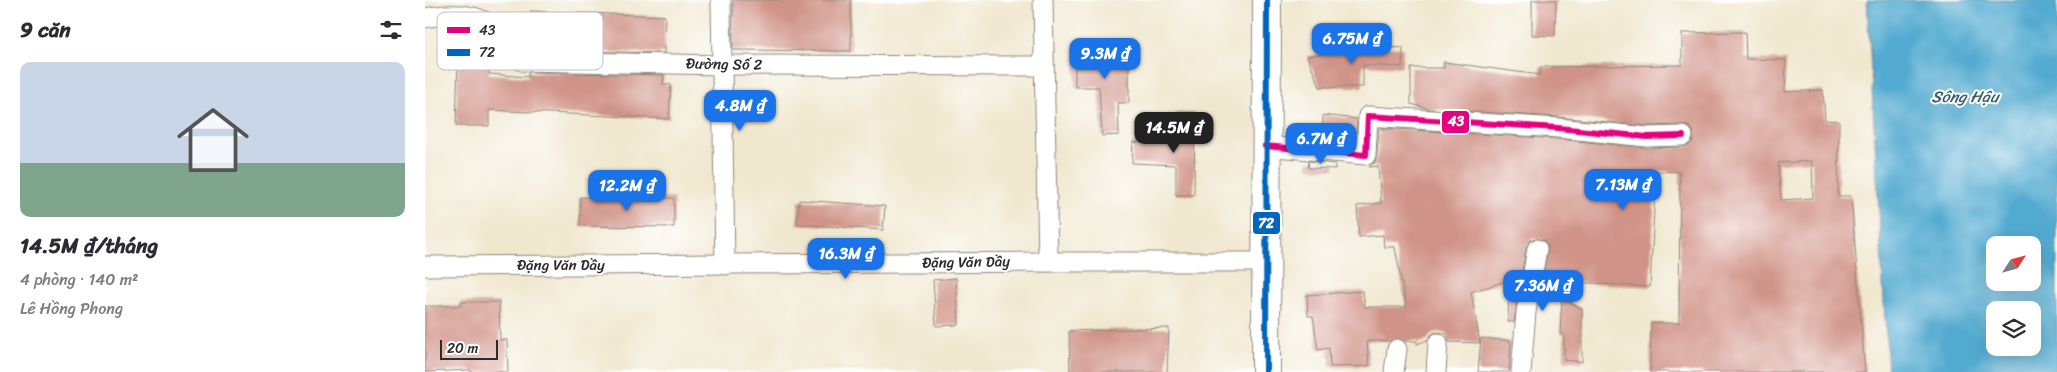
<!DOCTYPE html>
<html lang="vi">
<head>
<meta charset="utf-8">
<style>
  body { margin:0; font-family:Sriracha,sans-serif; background:#f7f7f7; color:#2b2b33; height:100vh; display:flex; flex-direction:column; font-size:19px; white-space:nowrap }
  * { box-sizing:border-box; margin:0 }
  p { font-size:16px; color:#7c7c81 }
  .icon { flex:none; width:28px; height:28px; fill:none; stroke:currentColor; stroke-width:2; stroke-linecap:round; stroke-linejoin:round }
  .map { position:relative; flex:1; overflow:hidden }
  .panel { display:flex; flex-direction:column; background:#fff; width:425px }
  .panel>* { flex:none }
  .needle { width:32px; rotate:54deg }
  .controls { position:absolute; left:1561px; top:236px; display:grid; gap:10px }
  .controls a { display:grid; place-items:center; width:55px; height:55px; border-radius:10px; background:#fff; box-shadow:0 5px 20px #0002; font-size:25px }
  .scale { position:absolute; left:15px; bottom:12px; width:58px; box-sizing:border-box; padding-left:5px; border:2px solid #2b2b2b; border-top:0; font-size:14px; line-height:18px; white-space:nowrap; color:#2b2b2b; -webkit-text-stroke:4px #fff; paint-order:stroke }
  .price { position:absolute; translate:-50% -42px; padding:0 11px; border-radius:10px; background:#1a73e8; color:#fff; font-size:16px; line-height:32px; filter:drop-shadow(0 1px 2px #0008) }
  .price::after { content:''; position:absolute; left:50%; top:30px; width:15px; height:11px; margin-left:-8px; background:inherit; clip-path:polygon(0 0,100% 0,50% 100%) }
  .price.on { background:#222; color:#fff }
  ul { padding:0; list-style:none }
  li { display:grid; align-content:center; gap:10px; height:265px; padding:0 20px }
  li+li { border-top:1px solid #e1e1e2 }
  li span { display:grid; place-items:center; height:155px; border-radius:10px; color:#555 }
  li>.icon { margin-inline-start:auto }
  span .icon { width:90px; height:90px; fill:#fffc; stroke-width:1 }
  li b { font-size:21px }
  h2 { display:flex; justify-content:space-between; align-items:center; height:60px; padding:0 20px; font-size:21px }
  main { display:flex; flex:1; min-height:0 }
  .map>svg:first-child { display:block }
</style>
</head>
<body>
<main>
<section class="panel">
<h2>9 căn<svg class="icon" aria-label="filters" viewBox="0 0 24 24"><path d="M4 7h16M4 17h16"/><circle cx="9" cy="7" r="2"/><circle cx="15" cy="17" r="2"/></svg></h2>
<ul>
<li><span style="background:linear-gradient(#c9d6e8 65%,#7fa58c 0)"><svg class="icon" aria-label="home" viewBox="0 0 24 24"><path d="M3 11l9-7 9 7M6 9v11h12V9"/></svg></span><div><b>14.5M ₫/tháng</b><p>4 phòng · 140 m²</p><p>Lê Hồng Phong</p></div></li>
</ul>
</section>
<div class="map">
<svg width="1632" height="372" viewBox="0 0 1632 372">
  <rect width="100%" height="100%" fill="#fff"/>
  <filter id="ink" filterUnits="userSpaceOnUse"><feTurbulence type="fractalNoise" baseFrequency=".02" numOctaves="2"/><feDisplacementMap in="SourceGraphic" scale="10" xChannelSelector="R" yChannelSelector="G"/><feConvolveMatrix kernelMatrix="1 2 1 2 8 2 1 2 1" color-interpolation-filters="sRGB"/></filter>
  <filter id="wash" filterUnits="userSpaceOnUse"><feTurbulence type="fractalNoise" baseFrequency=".0096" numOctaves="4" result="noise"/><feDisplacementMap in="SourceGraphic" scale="20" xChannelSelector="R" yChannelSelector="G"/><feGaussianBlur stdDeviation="1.12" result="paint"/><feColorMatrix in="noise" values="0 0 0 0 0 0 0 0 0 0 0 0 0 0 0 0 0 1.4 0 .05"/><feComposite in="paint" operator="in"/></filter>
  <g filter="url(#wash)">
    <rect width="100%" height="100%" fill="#f0e7cf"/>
    <path fill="#53aad0" stroke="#3f6a7e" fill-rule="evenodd" d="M1442 0H1632V372H1463ZM1570 245H1608V282H1570ZM1570 310H1608V348H1570Z"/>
    <g id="blocks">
      <g fill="#d09387" fill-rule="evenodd">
        <path d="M308 0H426V51L308 50Z"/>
        <path d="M1107 0H1131L1130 36 1107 35Z"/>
        <path d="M105 11 240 16 239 53 104 50Z"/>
        <path d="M34 26 47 28 64 37V74L103 77V72L239 75 238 84 246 85 244 119 64 110V126H31Z"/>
        <path d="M1320 32 1321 59 1361 60 1360 92 1398 90 1400 120 1414 121 1413 196H1426L1440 372H1225L1226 323H1254L1255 172 1231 171 1225 287 1118 280 1123 246 1119 240 1109 238 1104 241 1101 247 1089 322H1083L1084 280 1046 292 1055 343 1024 342 1023 334 1013 332 1008 333 1002 340 992 344V341H980L973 338 964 341H942L944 366 905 367 904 348 893 350 888 316H883L882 295 938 291 940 307H981L970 247H959L958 235 934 237 932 206 956 203 953 166 944 167 950 162 952 156 954 128 1132 139 1222 148 1258 147 1264 145 1268 141V131L1264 126 1258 125 1222 126 1134 117 1005 109 986 104V68H1019V62L1115 75V67L1257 65V33ZM1387 161 1388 198 1356 200 1353 163Z"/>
        <path d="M650 46H704V103H693L694 135 677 136 674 87H650Z"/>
        <path d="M945 46 978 48 977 67 938 65V87H895L882 56Z"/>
        <path d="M751 113H770L769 195H751V165L707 163 708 142 751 145Z"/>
        <path d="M898 115 932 119 930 143 897 140Z"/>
        <path d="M884 161 910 164V169L883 168Z"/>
        <path d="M155 197 249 198V227L155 226Z"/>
        <path d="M374 200 460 206 458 230 372 224Z"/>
        <path d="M531 278 534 325 511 326 508 280Z"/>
        <path d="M1137 298 1157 309V362L1139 360V334H1135Z"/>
        <path d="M35 302H74L75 340H82L83 372H46V370L0 372V306H36Z"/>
        <path d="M744 328 742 372H645L644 331Z"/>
        <path d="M1056 338 1086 341 1084 372H1053Z"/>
      </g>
    </g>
  </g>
  <g filter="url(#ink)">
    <use href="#blocks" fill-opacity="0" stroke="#8e897d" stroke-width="1"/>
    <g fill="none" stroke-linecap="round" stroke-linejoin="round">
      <defs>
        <g id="minor">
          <path d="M296 0 300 265"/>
          <path d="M618 0 623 262"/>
          <path d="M0 18C27 12 55 13 77 32 85 39 91 52 97 61L297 65 618 66"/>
          <path d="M840 146 941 155 943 116 1133 128 1222 137 1258 136"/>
          <path d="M0 266 623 262H842"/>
          <path d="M969 372 972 349"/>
          <path d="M1011 372 1013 343"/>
          <path d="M1096 372 1101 312 1112 249"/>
        </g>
        <path id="trunk" d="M841 372 842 0"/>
      </defs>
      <use href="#minor" stroke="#8e897d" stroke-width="21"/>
      <use href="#trunk" stroke="#8e897d" stroke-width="30"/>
      <use href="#minor" stroke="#fff" stroke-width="19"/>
      <use href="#trunk" stroke="#fff" stroke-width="28"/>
      <defs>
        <path id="bus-1" d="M840 146 941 155 943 116 1133 128 1222 137 1258 136"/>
        <path id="bus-2" d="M841 372 842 0"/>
      </defs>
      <use href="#bus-1" stroke="#fff" stroke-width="10"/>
      <use href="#bus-2" stroke="#fff" stroke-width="10"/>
      <use href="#bus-1" stroke="#e5007d" stroke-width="6"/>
      <use href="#bus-2" stroke="#0065bd" stroke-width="6"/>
    </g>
  </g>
  <g text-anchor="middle" stroke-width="4" stroke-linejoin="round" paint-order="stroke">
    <g font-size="15" fill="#2b2b2b" stroke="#fff">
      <text transform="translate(299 64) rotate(1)" y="5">Đường Số 2</text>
      <text transform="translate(541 262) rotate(-1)" y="5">Đặng Văn Dầy</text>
      <text x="136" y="270">Đặng Văn Dầy</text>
    </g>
    <g font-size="16" font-style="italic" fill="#3b5e6d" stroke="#fff">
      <text x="1540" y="102">Sông Hậu</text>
    </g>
  </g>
  <rect x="12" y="12" width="166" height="58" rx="8" fill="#fff" stroke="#bfbfbf" stroke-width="1"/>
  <rect x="22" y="27" width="23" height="6" fill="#e5007d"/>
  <rect x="22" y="49" width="23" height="7" fill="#0065bd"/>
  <g font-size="14" fill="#2b2b2b">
    <text x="54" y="35">43</text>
    <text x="54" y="57">72</text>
  </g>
  <g stroke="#fff" stroke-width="2">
    <rect x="1016" y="110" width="29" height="24" rx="5" fill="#e5007d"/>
    <rect x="827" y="211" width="29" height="24" rx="5" fill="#0065bd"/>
  </g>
  <g font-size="14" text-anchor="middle" font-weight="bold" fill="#fff">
    <text x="1031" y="126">43</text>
    <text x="841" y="228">72</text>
  </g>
</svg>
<div class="controls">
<a><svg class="needle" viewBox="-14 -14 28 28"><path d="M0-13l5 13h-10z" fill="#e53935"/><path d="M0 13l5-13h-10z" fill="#7c7c81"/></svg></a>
<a><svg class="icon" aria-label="layers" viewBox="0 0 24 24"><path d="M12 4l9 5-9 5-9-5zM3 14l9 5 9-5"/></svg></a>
</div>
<div class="scale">20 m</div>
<b class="price" style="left:927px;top:65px">6.75M ₫</b>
<b class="price" style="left:680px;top:80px">9.3M ₫</b>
<b class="price" style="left:315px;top:132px">4.8M ₫</b>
<b class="price on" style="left:749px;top:154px">14.5M ₫</b>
<b class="price" style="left:896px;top:165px">6.7M ₫</b>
<b class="price" style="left:1198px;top:211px">7.13M ₫</b>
<b class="price" style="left:202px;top:212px">12.2M ₫</b>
<b class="price" style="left:421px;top:280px">16.3M ₫</b>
<b class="price" style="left:1118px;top:312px">7.36M ₫</b>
</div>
</main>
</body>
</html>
